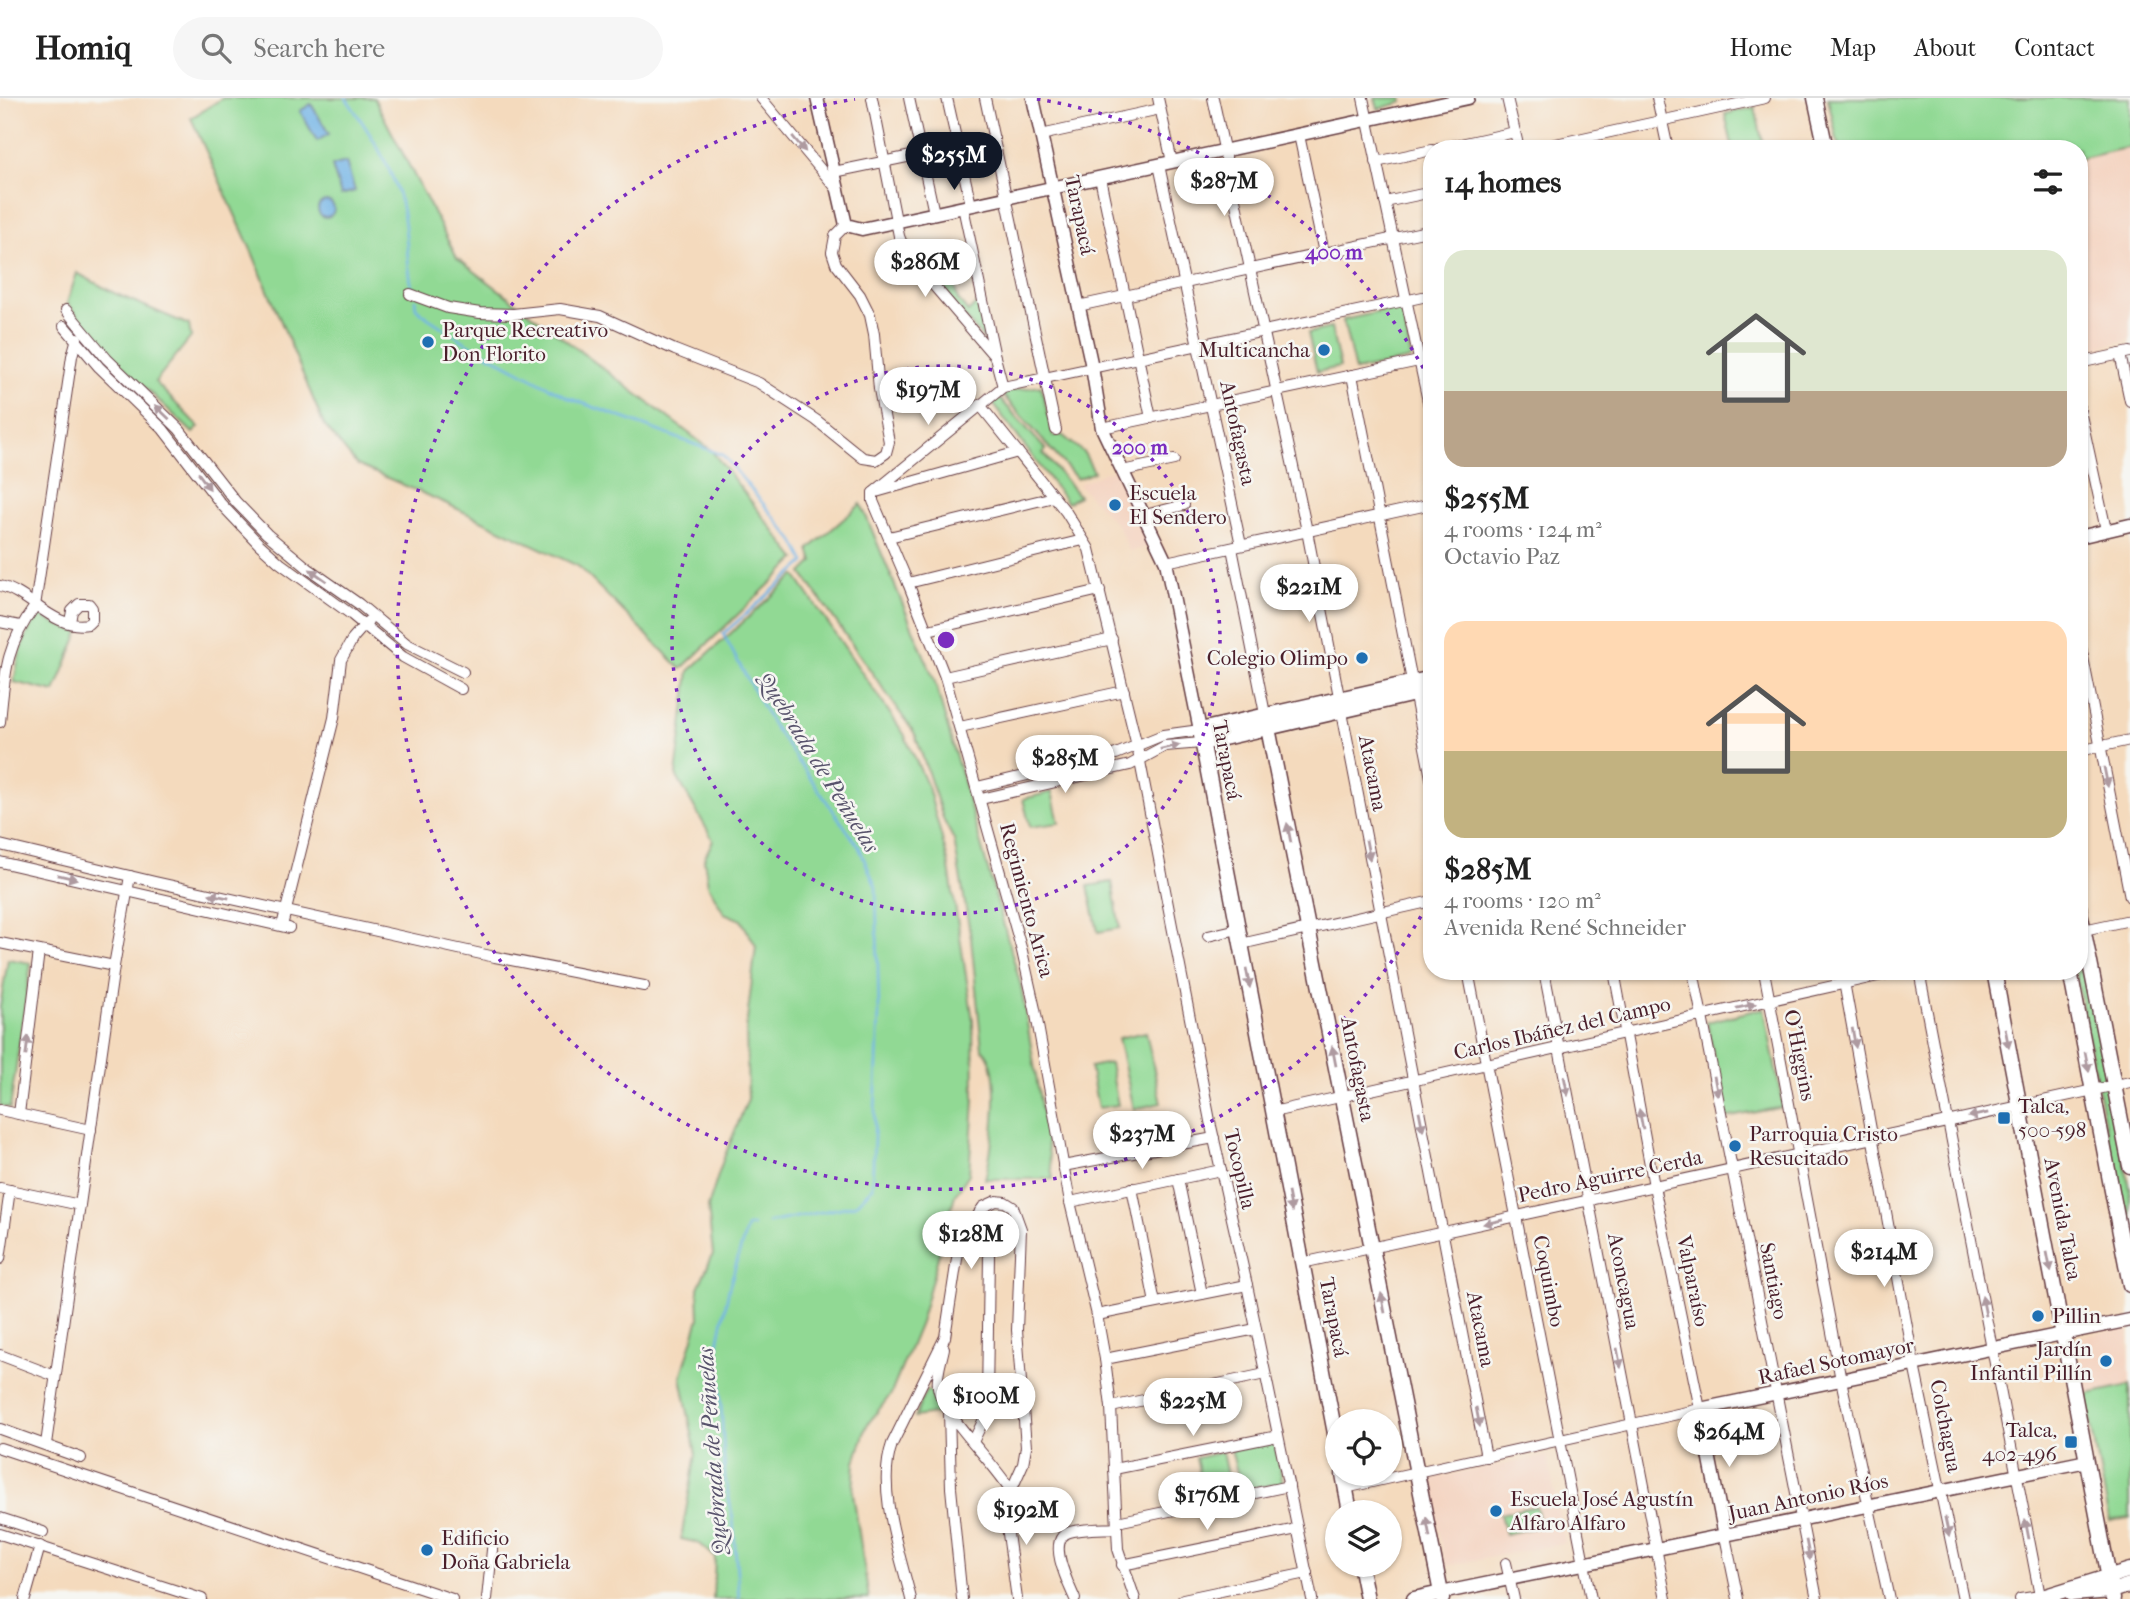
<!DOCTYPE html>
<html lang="en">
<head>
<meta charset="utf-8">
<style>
  body { margin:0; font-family:"IM FELL French Canon",serif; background:#f6f6f6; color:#222; height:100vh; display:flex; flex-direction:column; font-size:26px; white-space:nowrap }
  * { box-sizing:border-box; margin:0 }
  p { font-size:23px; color:#767676 }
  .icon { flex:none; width:38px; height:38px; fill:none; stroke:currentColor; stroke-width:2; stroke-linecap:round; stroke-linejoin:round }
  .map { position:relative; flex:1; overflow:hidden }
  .details { position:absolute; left:1423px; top:42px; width:665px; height:840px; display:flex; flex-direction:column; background:#fff; border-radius:28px; box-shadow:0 2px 5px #0004 }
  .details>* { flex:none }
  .controls { position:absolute; left:1325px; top:1311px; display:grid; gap:14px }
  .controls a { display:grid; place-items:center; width:77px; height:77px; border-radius:50%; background:#fff; box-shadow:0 2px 5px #0004; font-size:35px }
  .price { position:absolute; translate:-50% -60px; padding:0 16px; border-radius:24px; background:#fff; color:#222; font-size:23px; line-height:46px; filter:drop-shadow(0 2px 4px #0008) }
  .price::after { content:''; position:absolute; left:50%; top:42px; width:21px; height:16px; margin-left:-10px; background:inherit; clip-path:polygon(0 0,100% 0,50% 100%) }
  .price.on { background:#111827; color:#fff }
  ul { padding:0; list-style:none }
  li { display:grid; align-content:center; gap:14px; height:371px; padding:0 21px }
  li span { display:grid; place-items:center; height:217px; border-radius:21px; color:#555 }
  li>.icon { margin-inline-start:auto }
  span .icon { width:126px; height:126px; fill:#fffc; stroke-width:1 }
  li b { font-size:30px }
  h2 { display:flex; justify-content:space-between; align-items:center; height:84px; padding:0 21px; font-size:30px }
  header { display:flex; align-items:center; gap:42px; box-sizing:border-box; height:98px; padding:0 35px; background:#fff; border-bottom:2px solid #e0e0e0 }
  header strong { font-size:33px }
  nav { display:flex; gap:38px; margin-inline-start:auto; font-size:24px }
  .search { width:490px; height:63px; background:#f6f6f6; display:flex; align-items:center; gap:18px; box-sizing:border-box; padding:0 24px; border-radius:38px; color:#767676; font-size:26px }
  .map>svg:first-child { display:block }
</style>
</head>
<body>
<header>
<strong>Homiq</strong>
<div class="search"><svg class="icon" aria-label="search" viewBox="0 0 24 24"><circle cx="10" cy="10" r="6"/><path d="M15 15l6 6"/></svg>Search here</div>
<nav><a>Home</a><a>Map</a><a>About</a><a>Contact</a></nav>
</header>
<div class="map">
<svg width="2130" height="1501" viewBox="0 0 2130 1501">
  <rect width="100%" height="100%" fill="#f6f6f2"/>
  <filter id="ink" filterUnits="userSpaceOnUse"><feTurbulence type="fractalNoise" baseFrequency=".0143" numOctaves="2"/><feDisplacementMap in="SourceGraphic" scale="14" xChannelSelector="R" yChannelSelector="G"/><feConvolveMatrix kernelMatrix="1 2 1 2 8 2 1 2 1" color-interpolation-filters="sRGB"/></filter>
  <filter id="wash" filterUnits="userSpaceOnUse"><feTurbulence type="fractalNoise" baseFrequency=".00686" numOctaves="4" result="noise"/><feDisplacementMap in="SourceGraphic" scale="28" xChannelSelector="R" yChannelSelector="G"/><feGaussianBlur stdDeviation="1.57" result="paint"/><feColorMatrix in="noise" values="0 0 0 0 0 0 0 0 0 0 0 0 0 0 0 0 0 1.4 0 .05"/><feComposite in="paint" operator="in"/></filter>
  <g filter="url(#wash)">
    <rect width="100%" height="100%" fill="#f4dabd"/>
    <g fill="#f4d3c0">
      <path d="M2130 49V242L2079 253V61Z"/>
      <path d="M1114 371 1153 448 1129 453 1118 428 1078 386Z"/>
      <path d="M2128 1229 2130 1287 2088 1296 2076 1240Z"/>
      <path d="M1547 1358 1565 1445 1446 1468 1428 1381Z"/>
    </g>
    <g fill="#91d994" stroke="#6e7c60" stroke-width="2">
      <path d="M223 0H374L457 160 711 352 796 461 681 571 578 468 443 404 357 367 324 327 252 154 191 20Z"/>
      <path d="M1375 0H1402L1403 4 1378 11Z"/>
      <path d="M1828 0H2130V49L2079 61V51H1839Z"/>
      <path d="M1755 9 1764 51H1733L1725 16Z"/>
      <path d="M903 138 924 157 935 156 942 177H952L958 202 968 214 979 203 988 246 906 152Z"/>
      <path d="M77 175 114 195 189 227 191 239 155 284 199 329 193 335 114 260 67 205Z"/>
      <path d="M1402 209 1411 261 1355 273 1343 222Z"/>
      <path d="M1331 230 1340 269 1317 274 1308 235Z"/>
      <path d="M1041 288 1053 338 1062 337 1084 355 1094 374 1077 381 1000 294Z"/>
      <path d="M997 297 1046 352 1043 355 1079 398 1067 405 992 304Z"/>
      <path d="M861 406 934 581 1021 888 1053 1081H985C992 1054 1005 968 982 951L971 840 954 742 944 723 915 636 802 475 813 464 809 451Z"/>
      <path d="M795 477 904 636 928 689 948 763 973 922 974 1002 969 1076 955 1097 920 1225 891 1296 867 1327 855 1364 853 1395 869 1501H713L715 1459 699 1445 681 1441 696 1356 681 1279 699 1220 698 1190 713 1156 708 1109 723 1062 748 1001 746 931 756 848 741 822 724 815 708 787 704 761 713 742 676 677 689 573Z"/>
      <path d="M40 517 56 526 79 534 55 594 14 584C18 560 23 535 40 517Z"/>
      <path d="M1052 694 1059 725 1030 729 1023 701Z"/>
      <path d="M1112 784 1120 830 1098 834 1088 788Z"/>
      <path d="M2079 833 2130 1091V1155L2075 873H2079Z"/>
      <path d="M8 861 31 865 10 1010 0 1008V909Z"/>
      <path d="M1764 910 1783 1009 1725 1020 1707 924Z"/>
      <path d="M1146 934 1161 1005 1134 1011 1118 940Z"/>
      <path d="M1110 965 1118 1007 1098 1010 1090 969Z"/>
      <path d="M2130 1287V1420L2110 1423 2086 1302 2088 1296Z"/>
      <path d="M926 1292 933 1295 940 1315 915 1319Z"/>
      <path d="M1274 1343 1283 1385 1242 1392 1231 1352Z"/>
      <path d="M1222 1354 1231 1396 1205 1402 1196 1360Z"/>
      <path d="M1536 1408 1541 1428 1505 1436 1500 1416Z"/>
    </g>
    <g fill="#72b4e6" stroke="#5e6a88" stroke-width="2">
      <path d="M311 6 329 36 317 43 300 13Z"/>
      <path d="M346 64 355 93 341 97 332 68Z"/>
      <circle cx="326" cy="111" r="8"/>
    </g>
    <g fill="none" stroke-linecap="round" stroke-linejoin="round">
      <g stroke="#72b4e6" stroke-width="2.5">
        <path d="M346 0C368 32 391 66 401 105 408 132 406 166 413 195"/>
        <path d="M415 202 416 210 428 220 465 244 569 300 723 357 794 443 805 464 723 536 772 626 859 749 876 789 879 913 872 1090 855 1107 768 1125"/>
        <path d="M739 1501 733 1421 725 1380 718 1246 729 1190 747 1129 753 1128"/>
      </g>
    </g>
  </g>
  <g filter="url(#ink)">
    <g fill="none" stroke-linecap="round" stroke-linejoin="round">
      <defs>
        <g id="minor">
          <path d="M761 0 837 91"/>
          <path d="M872 0 899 138 905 154 995 259"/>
          <path d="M909 0 934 115"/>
          <path d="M947 0 971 107"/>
          <path d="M985 0 1056 332"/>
          <path d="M1158 0 1172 64"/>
          <path d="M1213 0 1307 433 1486 1359"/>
          <path d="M1363 0 1432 322"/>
          <path d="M1507 0 1519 51"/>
          <path d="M1657 0 1668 51"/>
          <path d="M1041 37 1160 11"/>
          <path d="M1299 37 1324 155"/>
          <path d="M1438 51 1515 34"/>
          <path d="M1533 51 1765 0"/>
          <path d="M1811 51 1826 48"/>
          <path d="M1376 64 1432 52"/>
          <path d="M1159 67 1241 447"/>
          <path d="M834 74 994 41"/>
          <path d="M1100 80 1151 320"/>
          <path d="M1385 104 1432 94"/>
          <path d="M963 109 995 259 1003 289"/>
          <path d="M410 196 448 210 480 215 513 216 560 211 600 218 675 252 759 285 816 322 863 360 876 362 886 355 889 344 879 291 874 236 870 217 860 197 836 166 832 154 835 138 846 127"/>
          <path d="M1078 208 1432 132"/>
          <path d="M66 212 107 261 179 331 236 404 267 436 309 471 359 506 407 546 463 574"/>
          <path d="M64 228 99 269 163 331 221 406 259 446 280 465 352 517 403 559 461 591"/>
          <path d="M2120 256 2130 303"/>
          <path d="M2079 265 2130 254"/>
          <path d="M1352 277 1432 685"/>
          <path d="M980 307 1066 414 1089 451 1137 648 1211 1028 1247 1187 1312 1501"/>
          <path d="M2079 308 2106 432"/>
          <path d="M1102 330 1419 263"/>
          <path d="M1122 373 1174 362"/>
          <path d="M876 394 1018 354"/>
          <path d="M873 395V403L908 485 945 579 1022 853 1035 911 1070 1104 1097 1217 1105 1261 1111 1309 1118 1451 1135 1501"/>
          <path d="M873 395 1003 289 1432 197"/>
          <path d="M1145 417 1184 407"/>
          <path d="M889 439 1054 399"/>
          <path d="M1232 450 1266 621"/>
          <path d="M1166 464 1432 406"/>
          <path d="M908 485 1083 442"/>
          <path d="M0 488C31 495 53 532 88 526L92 522V510L89 506H79L72 513 70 524"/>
          <path d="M0 524 20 528"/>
          <path d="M928 532 1100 492"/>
          <path d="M2079 539 2130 799"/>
          <path d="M945 579 1112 541"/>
          <path d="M0 624C5 575 5 549 35 508L72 258 77 240"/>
          <path d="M960 629 1124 593"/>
          <path d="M2079 653 2130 642"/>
          <path d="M977 689 1116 656 1163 637 1200 632"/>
          <path d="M981 701 1130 667 1165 648 1202 645"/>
          <path d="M0 747 155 784 495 859 644 888"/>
          <path d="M0 764 289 830"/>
          <path d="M282 828 334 620 341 562 353 540 368 523"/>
          <path d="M2079 833 2130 822"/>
          <path d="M1208 838 1238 831"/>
          <path d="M0 845 114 868"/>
          <path d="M1241 846 1432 803"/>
          <path d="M1468 873 1591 1501"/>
          <path d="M1544 873 1666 1501"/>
          <path d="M1693 873 1817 1501"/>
          <path d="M1764 873 1841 1282 1889 1501"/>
          <path d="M1842 873 1914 1267 1963 1501"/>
          <path d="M1919 873 2040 1498 2020 1501"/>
          <path d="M0 1012 91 1032"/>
          <path d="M1273 1014 1900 873"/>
          <path d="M19 1016 39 853"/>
          <path d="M1063 1068 1214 1040"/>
          <path d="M1178 1081 1202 1196"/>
          <path d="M0 1090 80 1107"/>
          <path d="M1132 1090 1155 1205"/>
          <path d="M1070 1104 1221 1072"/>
          <path d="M0 1161 10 1092"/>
          <path d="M1302 1165 2130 984"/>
          <path d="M1097 1217 1247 1187"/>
          <path d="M944 1250C942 1261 936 1277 938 1289 942 1317 995 1365 1011 1393"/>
          <path d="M0 1257 55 1278"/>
          <path d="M1105 1261 1256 1231"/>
          <path d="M1111 1309 1265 1276"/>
          <path d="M949 1313 951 1390 962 1501"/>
          <path d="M0 1331 81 1360"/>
          <path d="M973 1344 984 1321 987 1303 989 1156 980 1113"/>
          <path d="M46 1346 114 868 130 778"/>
          <path d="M0 1350 452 1501"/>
          <path d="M1114 1371 1278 1338"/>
          <path d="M1345 1390 1700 1311 1654 1088 1614 873"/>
          <path d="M0 1420 43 1434"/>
          <path d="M1117 1424 1289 1388"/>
          <path d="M0 1436 202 1501"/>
          <path d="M1725 1438 1738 1501"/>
          <path d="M1506 1465 1514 1501"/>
          <path d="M1122 1467 1297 1431"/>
          <path d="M25 1501 40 1448"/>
          <path d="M487 1501 493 1442"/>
          <path d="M911 1501C900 1455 876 1391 892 1346L945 1239 959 1148 983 1109 996 1103 1005 1104 1013 1109 1021 1131 1017 1232 1026 1349 1023 1366 1007 1402 1005 1414 1017 1501"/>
          <path d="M1075 1501C1069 1487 1047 1444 1067 1435 1079 1430 1104 1431 1117 1430"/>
          <path d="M1183 1501 1307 1475"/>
        </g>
        <g id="tertiary">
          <path d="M817 0 846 127 862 131 1468 0"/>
          <path d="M1033 0 1092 269 1102 330 1166 464 1200 632"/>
          <path d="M2079 439 2130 427"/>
          <path d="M1725 1438 1700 1311 2130 1222"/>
          <path d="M1443 1501 1441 1495 2087 1363"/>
        </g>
        <g id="secondary">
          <path d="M1815 0 1826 51"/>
          <path d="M1268 630 1441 1495 1414 1501"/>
          <path d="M1202 645 1432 592"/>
          <path d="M2079 809 2130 1068"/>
          <path d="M1994 873 2113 1501"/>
          <path d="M2070 873 2130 1187"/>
          <path d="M1337 1346 1200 632 1432 580"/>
          <path d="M1343 1376 1350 1414"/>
          <path d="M1360 1466 1367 1501"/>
          <path d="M2072 1496 2112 1493 2130 1487"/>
          <path d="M2036 1501 2130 1472"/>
        </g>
      </defs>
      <use href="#minor" stroke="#643b41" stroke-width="12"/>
      <use href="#tertiary" stroke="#643b41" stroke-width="15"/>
      <use href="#secondary" stroke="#643b41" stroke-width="17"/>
      <use href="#minor" stroke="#fff" stroke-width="10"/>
      <use href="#tertiary" stroke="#fff" stroke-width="12"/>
      <use href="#secondary" stroke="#fff" stroke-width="14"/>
    </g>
    <defs><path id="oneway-solid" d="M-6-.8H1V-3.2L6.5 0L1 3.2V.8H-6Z" transform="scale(1.75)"/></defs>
    <g fill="#ae9aa0">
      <use href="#oneway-solid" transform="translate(799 46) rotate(50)"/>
      <use href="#oneway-solid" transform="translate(162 314) rotate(-136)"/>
      <use href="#oneway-solid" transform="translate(204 383) rotate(54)"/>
      <use href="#oneway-solid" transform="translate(318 477) rotate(-145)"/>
      <use href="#oneway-solid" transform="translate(1170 649) rotate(-13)"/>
      <use href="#oneway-solid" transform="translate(2106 679) rotate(79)"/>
      <use href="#oneway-solid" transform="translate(1289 735) rotate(-101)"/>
      <use href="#oneway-solid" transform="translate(1368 752) rotate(79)"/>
      <use href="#oneway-solid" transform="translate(67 779) rotate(13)"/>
      <use href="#oneway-solid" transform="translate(219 798) rotate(-168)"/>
      <use href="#oneway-solid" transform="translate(1248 880) rotate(79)"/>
      <use href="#oneway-solid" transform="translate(1746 908) rotate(-13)"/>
      <use href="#oneway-solid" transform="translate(1854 940) rotate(80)"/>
      <use href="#oneway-solid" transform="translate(2007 940) rotate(79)"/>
      <use href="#oneway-solid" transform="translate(27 948) rotate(-83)"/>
      <use href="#oneway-solid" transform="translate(1334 958) rotate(-101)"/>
      <use href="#oneway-solid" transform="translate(2087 964) rotate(79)"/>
      <use href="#oneway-solid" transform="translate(1566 988) rotate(79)"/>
      <use href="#oneway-solid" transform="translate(1716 988) rotate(79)"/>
      <use href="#oneway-solid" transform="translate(1978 1017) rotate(168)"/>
      <use href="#oneway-solid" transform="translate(1641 1021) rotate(-101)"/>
      <use href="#oneway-solid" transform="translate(1421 1023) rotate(79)"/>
      <use href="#oneway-solid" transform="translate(1290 1104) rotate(79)"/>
      <use href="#oneway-solid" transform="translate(1493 1124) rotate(168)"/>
      <use href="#oneway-solid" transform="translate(2049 1164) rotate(79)"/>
      <use href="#oneway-solid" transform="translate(1383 1205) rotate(-101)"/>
      <use href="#oneway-solid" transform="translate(1984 1208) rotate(-101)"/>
      <use href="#oneway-solid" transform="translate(1619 1260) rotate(79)"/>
      <use href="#oneway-solid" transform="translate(1478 1319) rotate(79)"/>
      <use href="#oneway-solid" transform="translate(1428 1429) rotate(-101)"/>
      <use href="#oneway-solid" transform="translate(1947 1429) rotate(78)"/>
      <use href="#oneway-solid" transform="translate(2027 1431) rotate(-101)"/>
      <use href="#oneway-solid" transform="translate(1808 1452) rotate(79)"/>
    </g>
  </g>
  <g fill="none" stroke="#7b2cbf" stroke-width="3.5" stroke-dasharray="3.5 7">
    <circle cx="946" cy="542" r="274"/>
    <path d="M1431 800A549 549 0 1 1 855 1M1037 1A549 549 0 0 1 1431 284"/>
  </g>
  <g fill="#1f6fb2" stroke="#f6f6f2" stroke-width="2.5">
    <circle cx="428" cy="244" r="7"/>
    <circle cx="1324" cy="252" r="7"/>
    <circle cx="1115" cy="407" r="7"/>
    <circle cx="1362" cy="560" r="7"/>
    <rect x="1997" y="1013" width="14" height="14" rx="3.5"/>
    <circle cx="1735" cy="1048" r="7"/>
    <circle cx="2038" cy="1218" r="7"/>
    <circle cx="2106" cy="1263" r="7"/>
    <rect x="2064" y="1337" width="14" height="14" rx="3.5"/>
    <circle cx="1496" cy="1413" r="7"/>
    <circle cx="427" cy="1452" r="7"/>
  </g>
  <g text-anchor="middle" stroke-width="5" stroke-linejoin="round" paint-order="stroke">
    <g font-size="21" fill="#4a1f2b" stroke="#f6f6f2">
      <text transform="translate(1080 117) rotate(78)" y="7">Tarapacá</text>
      <text transform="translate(1238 335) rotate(78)" y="7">Antofagasta</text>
      <text transform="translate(1227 662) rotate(79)" y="7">Tarapacá</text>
      <text transform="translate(1373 675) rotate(79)" y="7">Atacama</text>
      <text transform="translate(1027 802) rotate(75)" y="7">Regimiento Arica</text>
      <text transform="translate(1562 930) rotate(-13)" y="7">Carlos Ibáñez del Campo</text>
      <text transform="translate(1800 957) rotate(79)" y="7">O'Higgins</text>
      <text transform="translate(1358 971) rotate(79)" y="7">Antofagasta</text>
      <text transform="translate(1240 1071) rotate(77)" y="7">Tocopilla</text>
      <text transform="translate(1610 1078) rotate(-12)" y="7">Pedro Aguirre Cerda</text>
      <text transform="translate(2063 1121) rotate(79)" y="7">Avenida Talca</text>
      <text transform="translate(1549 1183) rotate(79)" y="7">Coquimbo</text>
      <text transform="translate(1624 1183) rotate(79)" y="7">Aconcagua</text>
      <text transform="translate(1693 1183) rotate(78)" y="7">Valparaíso</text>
      <text transform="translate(1774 1183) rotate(79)" y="7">Santiago</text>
      <text transform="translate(1334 1219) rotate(79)" y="7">Tarapacá</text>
      <text transform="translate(1481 1231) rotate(79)" y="7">Atacama</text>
      <text transform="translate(1836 1263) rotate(-12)" y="7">Rafael Sotomayor</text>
      <text transform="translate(1946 1328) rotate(79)" y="7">Colchagua</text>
      <text transform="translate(1808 1399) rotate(-12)" y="7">Juan Antonio Ríos</text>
    </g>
    <g font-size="21" fill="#4a1f2b" stroke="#f6f6f2" text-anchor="start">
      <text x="442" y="239">Parque Recreativo<tspan x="442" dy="24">Don Florito</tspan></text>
      <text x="1310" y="259" text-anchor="end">Multicancha</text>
      <text x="1129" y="402">Escuela<tspan x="1129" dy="24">El Sendero</tspan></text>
      <text x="1348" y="567" text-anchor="end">Colegio Olimpo</text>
      <text x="2018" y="1015">Talca,<tspan x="2018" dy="24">500-598</tspan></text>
      <text x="1749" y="1043">Parroquia Cristo<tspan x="1749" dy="24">Resucitado</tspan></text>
      <text x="2052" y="1225">Pillin</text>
      <text x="2092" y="1258" text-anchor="end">Jardín<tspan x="2092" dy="24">Infantil Pillín</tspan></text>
      <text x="2057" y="1339" text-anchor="end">Talca,<tspan x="2057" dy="24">402-496</tspan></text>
      <text x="1510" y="1408">Escuela José Agustín<tspan x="1510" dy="24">Alfaro Alfaro</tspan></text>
      <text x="441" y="1447">Edificio<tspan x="441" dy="24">Doña Gabriela</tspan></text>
    </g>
    <g font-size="23" font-style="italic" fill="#58536c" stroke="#f6f6f2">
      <text transform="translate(819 664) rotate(58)" y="8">Quebrada de Peñuelas</text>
      <text transform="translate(712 1353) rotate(-94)" y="8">Quebrada de Peñuelas</text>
    </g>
  </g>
  <circle cx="946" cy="542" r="10" fill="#7b2cbf" stroke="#f6f6f2" stroke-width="3.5"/>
  <g font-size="21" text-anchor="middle" font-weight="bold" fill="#7b2cbf" stroke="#f6f6f2" stroke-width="5" stroke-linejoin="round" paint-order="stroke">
    <text x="1334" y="161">400 m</text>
    <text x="1140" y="356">200 m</text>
  </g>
</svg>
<div class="controls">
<a><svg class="icon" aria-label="locate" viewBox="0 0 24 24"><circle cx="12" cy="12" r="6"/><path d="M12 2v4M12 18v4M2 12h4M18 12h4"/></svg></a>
<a><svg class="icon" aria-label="layers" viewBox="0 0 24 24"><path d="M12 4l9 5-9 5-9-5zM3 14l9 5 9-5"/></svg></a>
</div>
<b class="price on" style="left:954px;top:94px">$255M</b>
<b class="price" style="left:1224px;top:120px">$287M</b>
<b class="price" style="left:925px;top:201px">$286M</b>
<b class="price" style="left:928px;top:329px">$197M</b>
<b class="price" style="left:1309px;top:526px">$221M</b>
<b class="price" style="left:1065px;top:697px">$285M</b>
<b class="price" style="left:1142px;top:1073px">$237M</b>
<b class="price" style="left:971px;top:1173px">$128M</b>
<b class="price" style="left:1884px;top:1191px">$214M</b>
<b class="price" style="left:986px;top:1335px">$100M</b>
<b class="price" style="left:1193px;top:1340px">$225M</b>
<b class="price" style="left:1729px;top:1371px">$264M</b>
<b class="price" style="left:1207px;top:1434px">$176M</b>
<b class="price" style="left:1026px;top:1449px">$192M</b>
<section class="details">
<h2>14 homes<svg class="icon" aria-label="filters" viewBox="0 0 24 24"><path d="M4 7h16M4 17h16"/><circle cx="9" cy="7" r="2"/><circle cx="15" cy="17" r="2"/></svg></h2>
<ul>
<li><span style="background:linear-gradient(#dfe7d0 65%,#b9a48a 0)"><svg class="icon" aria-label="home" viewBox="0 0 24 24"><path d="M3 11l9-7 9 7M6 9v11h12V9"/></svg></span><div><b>$255M</b><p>4 rooms · 124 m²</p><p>Octavio Paz</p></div></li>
<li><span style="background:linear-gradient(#ffd9b3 60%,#c2b280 0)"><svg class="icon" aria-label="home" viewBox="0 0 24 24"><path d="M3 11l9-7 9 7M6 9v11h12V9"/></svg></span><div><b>$285M</b><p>4 rooms · 120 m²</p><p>Avenida René Schneider</p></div></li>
</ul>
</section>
</div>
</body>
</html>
